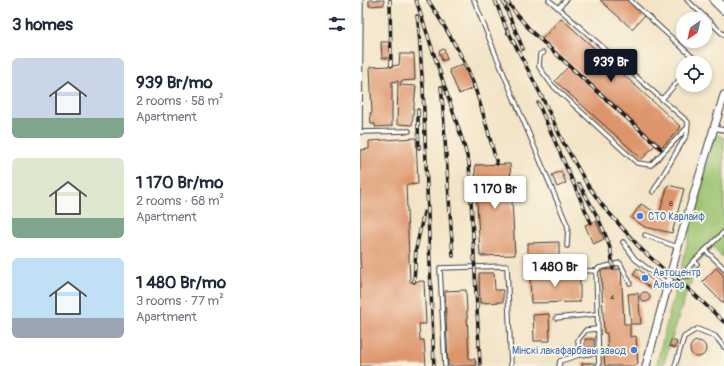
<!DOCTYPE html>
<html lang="en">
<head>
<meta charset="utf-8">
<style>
  body { margin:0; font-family:Pangolin,sans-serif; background:#f6f6f7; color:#1f2937; height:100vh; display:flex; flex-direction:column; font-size:15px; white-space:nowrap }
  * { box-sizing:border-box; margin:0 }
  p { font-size:13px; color:#747a83 }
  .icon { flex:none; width:22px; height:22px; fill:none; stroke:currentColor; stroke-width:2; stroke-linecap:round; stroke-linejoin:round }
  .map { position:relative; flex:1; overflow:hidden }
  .panel { display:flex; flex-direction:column; background:#fff; width:360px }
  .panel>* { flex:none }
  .needle { width:26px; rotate:214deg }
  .tools { position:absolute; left:316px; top:12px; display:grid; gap:8px }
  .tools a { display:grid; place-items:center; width:36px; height:36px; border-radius:50%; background:#fff; box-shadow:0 2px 6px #0003; font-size:20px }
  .price { position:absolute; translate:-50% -34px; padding:0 9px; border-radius:4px; background:#fff; color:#222; font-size:13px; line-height:26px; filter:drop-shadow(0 1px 2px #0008) }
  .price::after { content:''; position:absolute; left:50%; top:24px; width:12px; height:9px; margin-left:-6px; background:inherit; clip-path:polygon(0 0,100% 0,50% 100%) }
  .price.on { background:#111827; color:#fff }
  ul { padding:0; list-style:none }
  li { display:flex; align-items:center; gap:12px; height:100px; padding:0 12px }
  li span { display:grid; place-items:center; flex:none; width:112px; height:80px; border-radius:6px; color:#555 }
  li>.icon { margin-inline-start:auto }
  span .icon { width:48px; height:48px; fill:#fffc; stroke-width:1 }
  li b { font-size:17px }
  h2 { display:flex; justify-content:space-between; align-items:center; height:48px; padding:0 12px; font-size:17px }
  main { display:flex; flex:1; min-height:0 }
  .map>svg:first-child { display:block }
</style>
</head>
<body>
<main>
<section class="panel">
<h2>3 homes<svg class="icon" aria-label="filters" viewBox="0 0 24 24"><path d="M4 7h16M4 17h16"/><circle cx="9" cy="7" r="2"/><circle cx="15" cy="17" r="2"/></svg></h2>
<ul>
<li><span style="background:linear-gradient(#c9d6e8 75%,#7fa58c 0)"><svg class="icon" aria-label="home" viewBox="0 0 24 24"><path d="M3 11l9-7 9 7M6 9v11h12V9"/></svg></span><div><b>939 Br/mo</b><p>2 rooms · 58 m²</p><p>Apartment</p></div></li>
<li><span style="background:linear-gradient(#dfe7d0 75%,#7fa58c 0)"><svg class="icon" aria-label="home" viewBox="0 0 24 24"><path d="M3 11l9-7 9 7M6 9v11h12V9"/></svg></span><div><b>1 170 Br/mo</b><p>2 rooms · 68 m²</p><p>Apartment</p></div></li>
<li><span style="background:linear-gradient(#bfe0f5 75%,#9aa5b1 0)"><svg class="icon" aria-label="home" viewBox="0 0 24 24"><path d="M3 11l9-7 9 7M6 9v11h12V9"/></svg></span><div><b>1 480 Br/mo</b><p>3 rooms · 77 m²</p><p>Apartment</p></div></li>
</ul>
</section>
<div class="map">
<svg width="364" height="366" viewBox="0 0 364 366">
  <rect width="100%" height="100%" fill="#fcf5e5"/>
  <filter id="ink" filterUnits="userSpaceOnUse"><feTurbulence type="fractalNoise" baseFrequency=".025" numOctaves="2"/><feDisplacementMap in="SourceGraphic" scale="8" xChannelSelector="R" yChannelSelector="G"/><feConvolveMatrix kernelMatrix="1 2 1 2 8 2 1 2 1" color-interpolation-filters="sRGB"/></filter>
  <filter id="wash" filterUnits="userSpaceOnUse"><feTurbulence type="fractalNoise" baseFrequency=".012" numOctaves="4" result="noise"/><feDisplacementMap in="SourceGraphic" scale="16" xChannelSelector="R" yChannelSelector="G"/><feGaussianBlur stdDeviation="0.9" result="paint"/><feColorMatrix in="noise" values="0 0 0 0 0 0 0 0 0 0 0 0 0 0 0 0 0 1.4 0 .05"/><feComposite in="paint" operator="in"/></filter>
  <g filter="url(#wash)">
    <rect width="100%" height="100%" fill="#f3e4c7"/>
    <path fill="#98c16d" stroke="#5a6e44" d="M358 135 364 138V257L363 258 353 247 330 272 332 281 326 294 303 366H296L354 137Z"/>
    <g id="blocks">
      <g fill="#dd956c">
        <path d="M9 0H24V5L9 6Z"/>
        <path d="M240 0H267L284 16 272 29Z"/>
        <path d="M201 18 321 127 302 147 182 39Z"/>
        <path d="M21 42H29L30 58H22Z"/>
        <path d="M84 49 87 59 82 61 79 51Z"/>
        <path d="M40 54H54L55 80 41 81 40 85 56 86 52 125 37 124 38 81 32 82V126L15 127V124H11L10 113H12L10 67 31 66 39 65Z"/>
        <path d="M103 64 113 88 99 94 89 70Z"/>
        <path d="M208 67 295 145 282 159 195 81Z"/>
        <path d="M56 138 58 184 46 185 50 282 64 281 66 324H59L60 340H64L66 366H0V268H1L0 261V150L9 149V141Z"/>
        <path d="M150 164 155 255 120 256 115 165Z"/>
        <path d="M201 171 206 183 197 187 192 175Z"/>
        <path d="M308 185 324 189 312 233 285 227 271 218 281 204 295 212 293 217 298 218Z"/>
        <path d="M236 221 244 239 233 244 225 225Z"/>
        <path d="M199 242V260H168V243Z"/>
        <path d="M277 268 297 284 293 290 273 274Z"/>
        <path d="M356 268 364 276V304L342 282Z"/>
        <path d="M261 269 264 324H270V337L276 336 278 364 275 366H245L244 356H248L247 333H244L241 270Z"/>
        <path d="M119 273H134L135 290H143V302L120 303Z"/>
        <path d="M220 273V302L171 303 170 274Z"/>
        <path d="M106 290 109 359H115L116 366H88L85 291Z"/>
        <circle cx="285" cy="297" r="5"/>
        <path d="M278 293 281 324H271L268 294Z"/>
        <path d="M189 314 190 341H174L173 315Z"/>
        <rect x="225" y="339" width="9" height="8"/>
        <path d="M311 340 317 342 315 348 309 346Z"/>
        <circle cx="338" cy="349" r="8"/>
        <rect x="222" y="363" width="13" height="3"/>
      </g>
    </g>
  </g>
  <g filter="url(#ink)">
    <use href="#blocks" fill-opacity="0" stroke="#3c3a36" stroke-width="1"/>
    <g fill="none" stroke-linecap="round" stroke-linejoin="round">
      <defs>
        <g id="lane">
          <path d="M114 0 135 53 208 227 207 246"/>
          <path d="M189 0 328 122 327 134 293 192"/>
          <path d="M270 0 337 61 335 63"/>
          <path d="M327 0 364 35"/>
          <path d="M198 8 206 0"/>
          <path d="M183 53 180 54 179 67 192 85 277 163 291 165 327 128"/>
          <path d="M302 99 323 76"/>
          <path d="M354 128 364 130"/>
          <path d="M0 132 1 0"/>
          <path d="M1 132 49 131"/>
          <path d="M285 235 309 244 318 247"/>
          <path d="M263 242 275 259 308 284"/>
          <path d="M345 250 364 268"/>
          <path d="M334 261 364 232"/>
          <path d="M173 269 236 271 239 366"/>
          <path d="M312 270 324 276H331"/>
          <path d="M236 271 239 268 260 263 270 283"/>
          <path d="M326 276 328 268 334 261 337 264"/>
          <path d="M196 318 237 314"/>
          <path d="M237 329 226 330 218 340 219 355 238 353"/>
          <path d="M85 366 80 268 147 266 151 366"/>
          <path d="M199 366 200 361 219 355"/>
          <path d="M315 366 324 337 337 329 355 336 364 347"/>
        </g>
        <path id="street" d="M286 366 318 247 364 95"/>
        <path id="secondary" d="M355 0 364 9"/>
      </defs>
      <use href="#lane" stroke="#3c3a36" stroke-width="5.5"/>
      <use href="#street" stroke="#3c3a36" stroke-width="9"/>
      <use href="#secondary" stroke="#3c3a36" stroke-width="12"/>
      <use href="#lane" stroke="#fff" stroke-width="3.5"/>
      <use href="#street" stroke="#fff" stroke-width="7"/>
      <use href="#secondary" stroke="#fff" stroke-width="10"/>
      <defs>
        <g id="rail">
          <path d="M30 0 31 66"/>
          <path d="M56 0 103 142 109 163 120 364"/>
          <path d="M68 0C82 22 97 46 108 70 121 100 128 133 137 164"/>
          <path d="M135 0 148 33"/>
          <path d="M146 0 158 16 173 33 301 149"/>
          <path d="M143 1 163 49"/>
          <path d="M57 16C61 39 60 62 63 86L74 366"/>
          <path d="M147 29 183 99 203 142 227 184 242 205 281 249 310 275 322 283 364 322"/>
          <path d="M81 87 82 96 93 256"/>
          <path d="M178 103 231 223"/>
          <path d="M58 110V126L59 148"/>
          <path d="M219 184C230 203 242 223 249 245 252 253 252 261 253 269"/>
          <path d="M54 282 56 249 64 212"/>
        </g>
      </defs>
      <use href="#rail" stroke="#1c1c1c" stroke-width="3.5"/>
      <use href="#rail" stroke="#fcf5e5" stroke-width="2" stroke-dasharray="6" stroke-linecap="butt"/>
    </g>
  </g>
  <g fill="#3f7fe0" stroke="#fcf5e5" stroke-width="1.5">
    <circle cx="280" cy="216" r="4"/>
    <circle cx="285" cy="278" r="4"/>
    <circle cx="274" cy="350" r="4"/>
  </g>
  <g text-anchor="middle" stroke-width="3.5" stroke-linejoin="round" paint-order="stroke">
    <g font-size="8" fill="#4c3a30">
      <text x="311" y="206">8</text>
      <text x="252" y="300">4</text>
    </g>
    <g font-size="10" fill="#366cbe" stroke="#fcf5e5" text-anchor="start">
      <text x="288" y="220">СТО Карлайф</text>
      <text x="293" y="276">Автоцентр<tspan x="293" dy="12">Алькор</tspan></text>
      <text x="266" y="354" text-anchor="end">Мінскі лакафарбавы завод</text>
    </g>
  </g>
</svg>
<div class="tools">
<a><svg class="needle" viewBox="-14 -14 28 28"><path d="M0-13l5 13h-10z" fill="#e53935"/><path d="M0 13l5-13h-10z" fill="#747a83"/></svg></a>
<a><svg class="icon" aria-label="locate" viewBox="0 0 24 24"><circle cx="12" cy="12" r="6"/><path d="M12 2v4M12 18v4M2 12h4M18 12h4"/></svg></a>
</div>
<b class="price on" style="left:251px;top:83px">939 Br</b>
<b class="price" style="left:135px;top:210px">1 170 Br</b>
<b class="price" style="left:195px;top:288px">1 480 Br</b>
</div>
</main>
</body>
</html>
